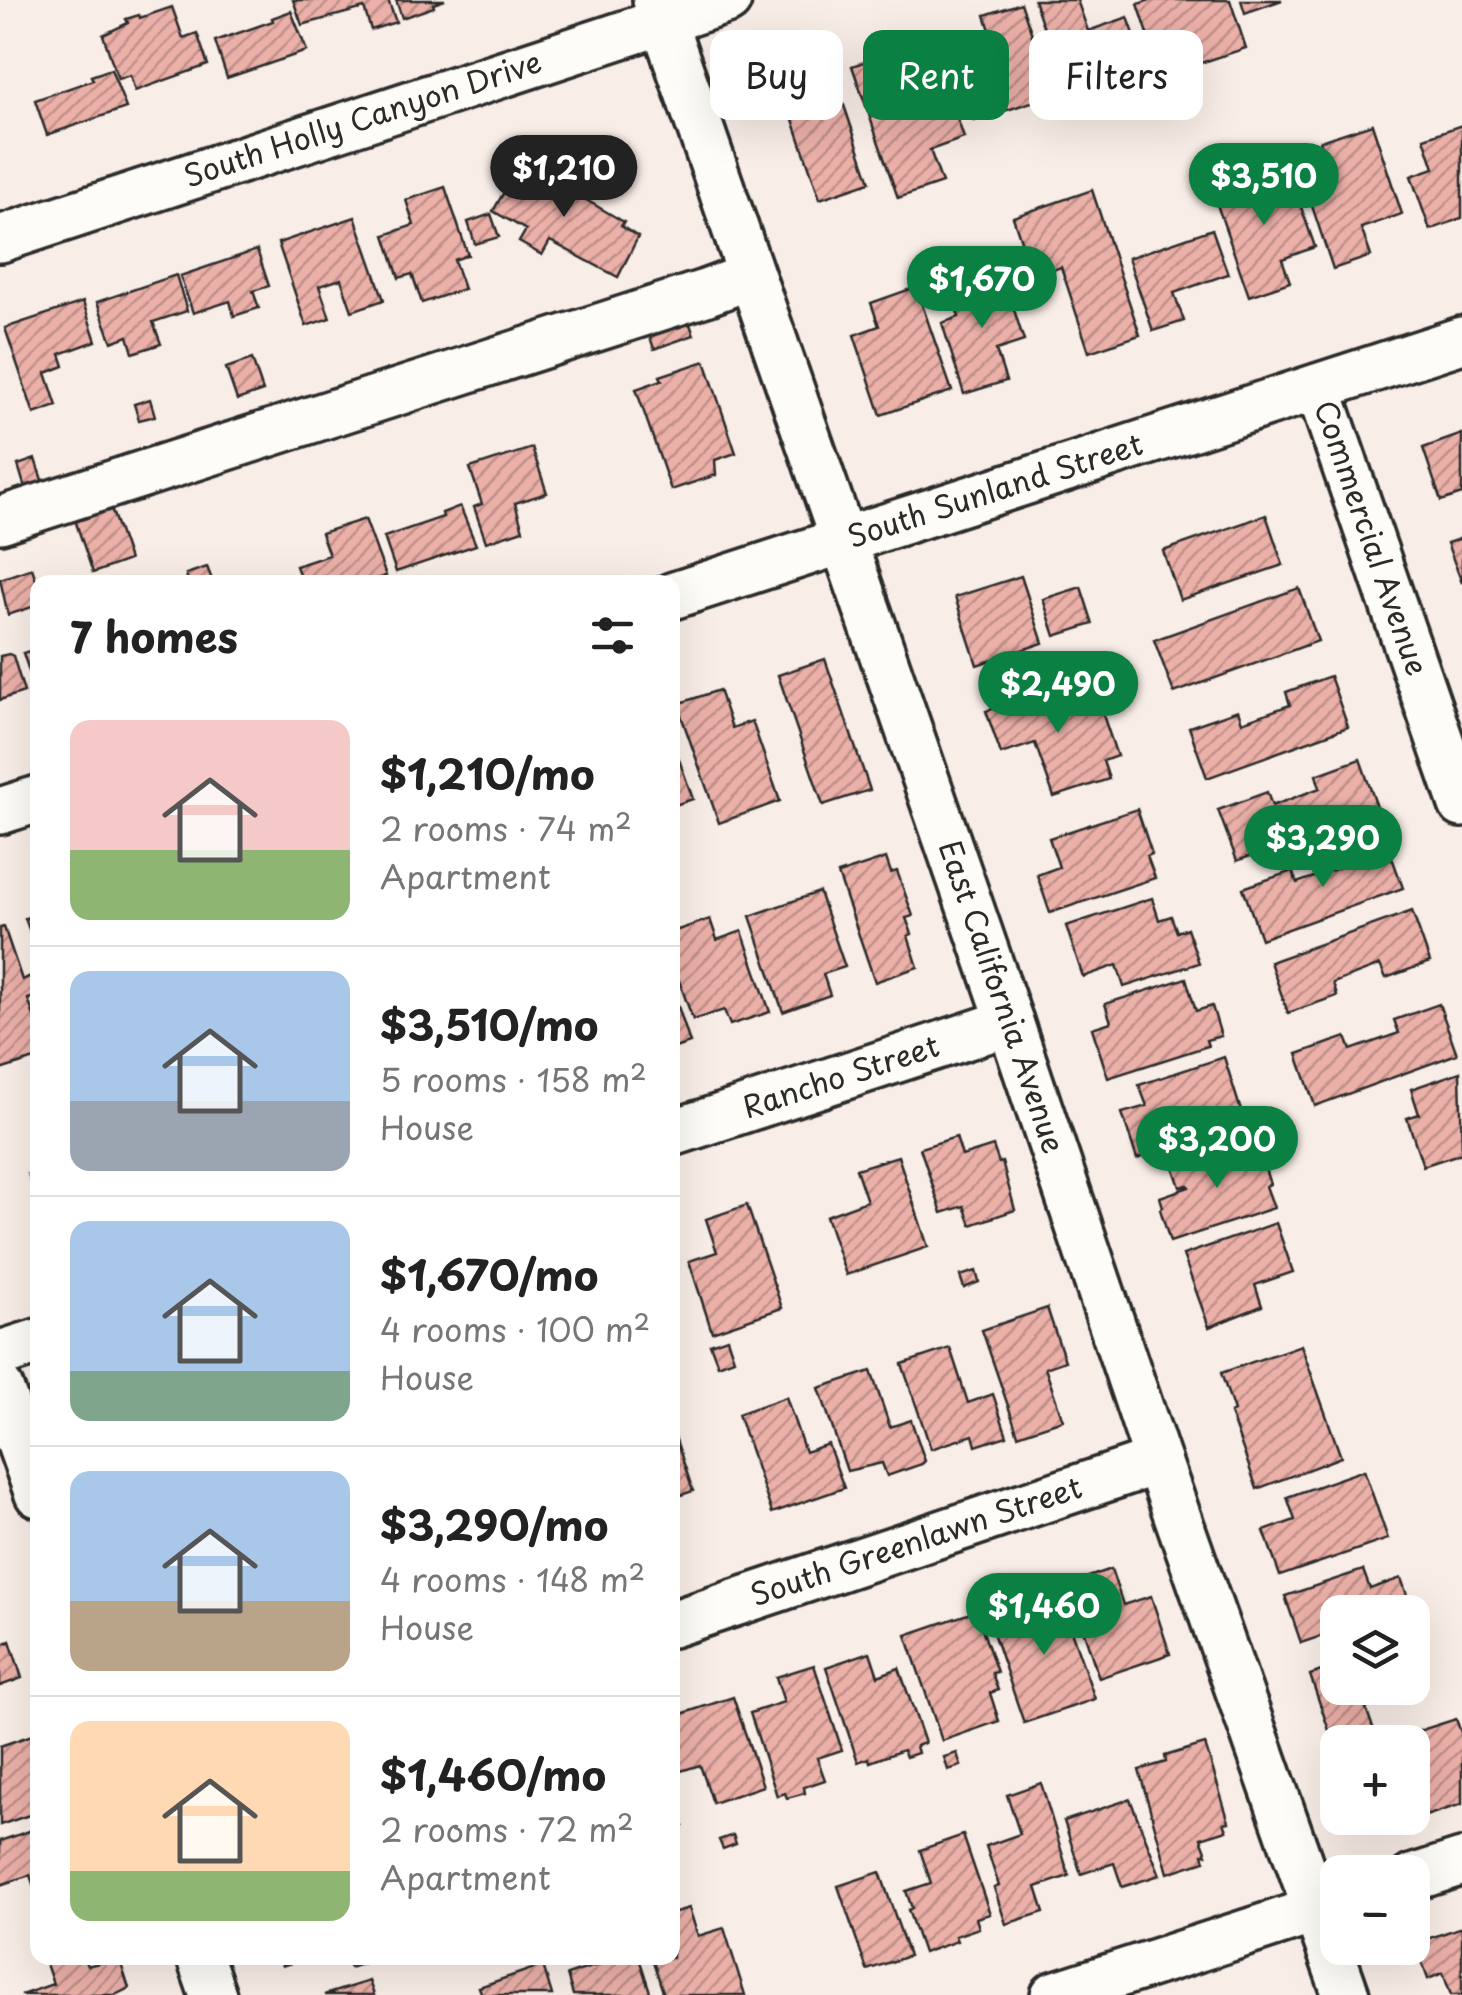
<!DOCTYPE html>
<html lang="en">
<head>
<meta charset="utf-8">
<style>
  body { margin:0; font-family:"Playpen Sans",sans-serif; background:#f2f2f2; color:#222; height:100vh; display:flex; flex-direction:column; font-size:38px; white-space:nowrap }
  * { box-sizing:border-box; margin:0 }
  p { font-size:32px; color:#767676 }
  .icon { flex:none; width:55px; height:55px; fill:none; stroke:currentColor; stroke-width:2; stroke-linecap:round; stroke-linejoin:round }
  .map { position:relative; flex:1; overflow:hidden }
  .details { position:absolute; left:30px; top:575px; width:650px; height:1390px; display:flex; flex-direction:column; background:#fff; border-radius:20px; box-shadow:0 10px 40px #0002 }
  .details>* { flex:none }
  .guide { position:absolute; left:710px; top:30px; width:600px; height:90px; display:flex; gap:20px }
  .fabs { position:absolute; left:1320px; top:1595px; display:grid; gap:20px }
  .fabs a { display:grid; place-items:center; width:110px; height:110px; border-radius:20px; background:#fff; box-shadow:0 10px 40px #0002; font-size:50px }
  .price { position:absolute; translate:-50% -85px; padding:0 22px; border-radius:35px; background:#0b8043; color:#fff; font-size:32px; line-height:65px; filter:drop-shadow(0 2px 5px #0008) }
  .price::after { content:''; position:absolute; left:50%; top:60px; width:30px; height:22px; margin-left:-15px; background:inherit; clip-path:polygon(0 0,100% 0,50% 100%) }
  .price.current { background:#222; color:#fff }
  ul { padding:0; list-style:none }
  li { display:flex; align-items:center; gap:30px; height:250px; padding:0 40px }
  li+li { border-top:2px solid #e0e0e0 }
  li span { display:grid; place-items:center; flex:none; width:280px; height:200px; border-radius:20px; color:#555 }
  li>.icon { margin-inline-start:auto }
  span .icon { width:120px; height:120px; fill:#fffc; stroke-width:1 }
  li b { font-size:42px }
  h2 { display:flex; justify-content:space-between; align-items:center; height:120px; padding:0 40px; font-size:42px }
  .tag { padding:0 35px; border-radius:20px; background:#fff; box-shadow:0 10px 40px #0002; font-size:35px; line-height:90px }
  .tag.current { background:#0b8043; color:#fff }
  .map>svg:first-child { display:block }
</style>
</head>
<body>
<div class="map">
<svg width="1462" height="1995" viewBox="0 0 1462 1995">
  <defs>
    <pattern id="building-hatch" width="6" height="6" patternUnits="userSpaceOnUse" patternTransform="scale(2.5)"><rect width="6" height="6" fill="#ebb0a8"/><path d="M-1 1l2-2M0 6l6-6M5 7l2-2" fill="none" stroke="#bf8f89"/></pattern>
  </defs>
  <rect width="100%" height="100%" fill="#f9ede7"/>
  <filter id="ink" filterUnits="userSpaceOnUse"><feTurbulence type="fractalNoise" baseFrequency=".01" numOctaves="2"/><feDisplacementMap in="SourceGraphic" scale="20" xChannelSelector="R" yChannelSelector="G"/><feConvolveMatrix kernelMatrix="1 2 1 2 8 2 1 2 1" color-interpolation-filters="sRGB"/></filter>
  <g filter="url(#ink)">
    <g fill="url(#building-hatch)" stroke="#2b2b2b" stroke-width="2.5">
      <path d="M293 0H388L396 22 371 30 364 8 302 25Z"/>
      <path d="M396 0H445L433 4 434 7 402 18Z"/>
      <path d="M1034 0H1077L1088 31 1128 17 1145 65 1066 92Z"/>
      <path d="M1150 0H1230L1246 48 1162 76 1138 4Z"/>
      <path d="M1241 0H1282L1245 13Z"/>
      <path d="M1021 3 1053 95 974 121 957 68 998 54 985 15Z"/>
      <path d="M172 7 183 38 197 33 208 65 135 91 130 75 118 79 103 35 128 23 126 19 139 15 140 18Z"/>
      <path d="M291 11 307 51 227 78 215 41 273 21 272 18Z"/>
      <path d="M889 53 904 97 945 83 964 138 930 150 942 183 898 198 852 66Z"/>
      <path d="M111 69 126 108 47 135 35 100 93 80 91 76Z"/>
      <path d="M832 70 870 182 820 199 782 87Z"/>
      <path d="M1372 124 1402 214 1361 228 1371 256 1333 269 1301 173 1328 164 1320 141Z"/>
      <path d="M1462 125V218L1430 230 1411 176 1434 168 1424 138Z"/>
      <path d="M522 161 542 167 559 184 624 222 621 226 638 237 618 277 550 241 542 255 519 242 526 230 493 211Z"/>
      <path d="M1287 167 1315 247 1282 259 1290 282 1249 296 1213 193Z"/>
      <path d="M445 187 468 255 454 260 464 289 422 303 412 274 399 278 385 235 414 225 406 200Z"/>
      <path d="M1092 190 1140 335 1089 352 1061 267 1033 277 1013 217Z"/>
      <path d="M491 214 499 237 475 244 468 222Z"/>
      <path d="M355 217 384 300 352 311 341 279 319 286 330 318 306 326 278 243Z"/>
      <path d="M1212 229 1228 274 1174 293 1184 321 1153 331 1128 258Z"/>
      <path d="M257 250 269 286 253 291 259 308 234 316 230 301 193 313 180 276Z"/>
      <path d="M1002 272 1024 341 996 350 1006 381 964 394 942 323 959 317 950 288Z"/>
      <path d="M176 275 187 311 153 322 161 344 133 353 128 336 112 342 97 302Z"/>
      <path d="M916 287 952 391 881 415 854 335 879 326 871 303Z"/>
      <path d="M83 302 96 341 60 354 64 366 46 373 57 406 34 414 5 328Z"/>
      <path d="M687 316 694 335 654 349 648 331Z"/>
      <path d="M252 359 263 391 237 400 226 368Z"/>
      <path d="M705 361 736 453 715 460 716 475 671 490 636 389 662 380 660 376Z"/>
      <path d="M150 399 155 416 139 420 134 404Z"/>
      <path d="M1462 434V494L1441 501 1423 448Z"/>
      <path d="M532 448 547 493 515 503 523 530 486 542 474 507 482 504 470 468Z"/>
      <path d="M35 459 43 483 25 488 18 465Z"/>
      <path d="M460 506 476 545 396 572 384 537 443 517 442 513Z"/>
      <path d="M111 508 129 560 93 573 75 520Z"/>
      <path d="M1266 515 1283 565 1180 600 1163 551Z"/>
      <path d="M365 519 386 576 366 582H302L296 566 329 555 321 533Z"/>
      <path d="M1462 538V583L1447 543Z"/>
      <path d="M207 567 213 582H188L186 574Z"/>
      <path d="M32 568 38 586V605L8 615 0 579Z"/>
      <path d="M279 574 282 582H256Z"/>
      <path d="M1021 576 1043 643 977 665 955 597Z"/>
      <path d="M1081 587 1093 624 1055 636 1043 599Z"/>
      <path d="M1299 588 1318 641 1174 693 1154 640Z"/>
      <path d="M38 648V689H35L23 653Z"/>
      <path d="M9 654 13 656 24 692 0 700V656Z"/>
      <path d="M825 659 870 790 823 805 778 675Z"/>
      <path d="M1330 676 1348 727 1207 778 1189 727 1238 710 1242 722 1290 705 1286 692Z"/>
      <path d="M1075 681 1086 711 1100 706 1117 756 1103 761 1109 779 1054 797 1035 743 1001 754 986 711Z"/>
      <path d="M719 690 732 728 752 721 780 801 719 823 677 704Z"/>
      <path d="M676 751 693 799 672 806V752Z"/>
      <path d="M1360 759 1378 810 1237 861 1218 810 1267 792 1272 806 1320 788 1316 775Z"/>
      <path d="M1137 809 1152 854 1147 856 1155 878 1050 913 1037 875 1059 867 1049 838Z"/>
      <path d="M1385 838 1403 888 1261 939 1243 888 1292 871 1297 883 1344 866 1340 853Z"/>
      <path d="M886 858 891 873 897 871 913 916 906 918 912 934 908 936 918 967 875 982 838 874Z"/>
      <path d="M819 892 845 967 823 974 830 995 783 1012 750 916Z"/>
      <path d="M1152 898 1159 920 1171 916 1177 932 1187 928 1199 963 1124 987 1117 965 1083 977 1066 926Z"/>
      <path d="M1412 911 1430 962 1386 978 1380 965 1333 983 1337 996 1288 1013 1270 962Z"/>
      <path d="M38 914V954L25 918Z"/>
      <path d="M710 919 717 940 742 931 770 1012 730 1025 724 1010 693 1020 672 961V932Z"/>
      <path d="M4 927 22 980 31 976 37 996 28 999 38 1028V1058L0 1070V928Z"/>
      <path d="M1186 978 1196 1011 1212 1006 1221 1036 1206 1040 1208 1046 1108 1078 1092 1028 1111 1022 1105 1004Z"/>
      <path d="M672 1000H676L690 1043 672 1049Z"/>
      <path d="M1439 1004 1457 1054 1315 1106 1297 1054 1346 1037 1351 1050 1399 1033 1394 1020Z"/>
      <path d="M1224 1057 1241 1111 1190 1127 1194 1137 1137 1159 1122 1113 1147 1106 1139 1085Z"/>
      <path d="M1460 1072 1462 1153 1423 1166 1407 1118 1419 1114 1411 1089Z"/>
      <path d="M956 1137 962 1156 993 1146 999 1163 1002 1162 1015 1210 971 1225 964 1206 942 1213 920 1148Z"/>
      <path d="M1255 1139 1270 1184 1266 1186 1274 1208 1170 1242 1160 1209 1163 1207 1160 1197 1189 1187 1188 1185 1180 1187 1173 1166Z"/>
      <path d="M898 1156 928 1247 846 1275 826 1216 867 1201 856 1169Z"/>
      <path d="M38 1170V1201L28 1174Z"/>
      <path d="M747 1205 782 1308 712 1332 689 1261 717 1252 706 1219Z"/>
      <path d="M1276 1223 1293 1272 1255 1285 1262 1306 1209 1327 1183 1255Z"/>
      <path d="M976 1271 979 1282 964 1288 960 1276Z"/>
      <path d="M1047 1308 1065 1361 1045 1368 1063 1420 1018 1435 982 1330Z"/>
      <path d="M727 1338 734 1359 718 1365 710 1344Z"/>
      <path d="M1301 1345 1341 1457 1257 1489 1230 1413 1234 1411 1221 1373Z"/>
      <path d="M950 1348 968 1403 993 1394 1007 1436 976 1446 973 1435 931 1449 902 1364Z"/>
      <path d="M871 1371 890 1427 911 1420 925 1461 922 1464 887 1476 882 1463 847 1471 819 1388Z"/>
      <path d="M786 1397 805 1452 828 1444 844 1488 772 1513 738 1414Z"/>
      <path d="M673 1431 693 1491 672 1498V1432Z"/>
      <path d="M1364 1470 1388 1539 1280 1576 1264 1531 1295 1520 1287 1497Z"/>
      <path d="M1111 1569 1123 1605 1151 1596 1170 1654 1099 1678 1068 1584Z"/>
      <path d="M1363 1570 1370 1589 1401 1578 1418 1626 1412 1627V1612H1338V1637L1336 1631 1301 1643 1285 1596Z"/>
      <path d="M1055 1585 1095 1699 1024 1723 993 1633 1026 1626 1017 1598Z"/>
      <path d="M976 1611 997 1672 992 1673 998 1690 990 1693 999 1721 942 1741 906 1635Z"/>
      <path d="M10 1641 22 1678 0 1686V1645Z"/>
      <path d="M870 1652 878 1676 899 1668 925 1743 916 1746 918 1753 906 1757 903 1750 870 1762 869 1758 858 1762 826 1667Z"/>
      <path d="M814 1665 842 1750 817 1758 825 1780 804 1787 805 1793 787 1798 785 1793 777 1796 750 1713 784 1702 776 1677Z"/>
      <path d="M1338 1665V1688H1412L1413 1691 1366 1708 1374 1731 1334 1745 1310 1675Z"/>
      <path d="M733 1697 763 1786 713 1803 700 1765 681 1771 672 1746V1717Z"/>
      <path d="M1456 1719 1462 1735V1804L1413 1820 1412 1742H1384Z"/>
      <path d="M38 1733V1812L0 1825V1746Z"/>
      <path d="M1205 1744 1229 1822 1224 1823 1227 1830 1201 1838 1207 1854H1203L1205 1861 1168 1873 1139 1770 1166 1762 1165 1756Z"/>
      <path d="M957 1753 961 1766 948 1770 944 1757Z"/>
      <path d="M1041 1783 1069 1876 1036 1887 1044 1912 1006 1924 994 1888 999 1886 986 1846 1020 1834 1007 1795Z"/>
      <path d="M672 1796 683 1826 672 1829Z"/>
      <path d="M1130 1799 1160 1875 1122 1887 1114 1863 1081 1874 1064 1821Z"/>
      <path d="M1371 1818H1397L1374 1825Z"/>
      <path d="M38 1828V1898L30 1875 0 1885V1841Z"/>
      <path d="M733 1835 736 1844 723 1849 719 1840Z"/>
      <path d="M963 1835 990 1914 976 1918 979 1928 955 1936 957 1941 923 1953 908 1910 912 1908 906 1891 931 1883 920 1850Z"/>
      <path d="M880 1872 909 1956 867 1970 838 1886Z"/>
      <path d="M689 1908 698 1936 724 1928 745 1995H664L652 1958H672V1913Z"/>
      <path d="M1462 1927V1995H1451L1443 1973 1428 1979 1415 1943Z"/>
      <path d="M44 1958H84L87 1966 119 1958 129 1988 115 1995H21L53 1984Z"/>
      <path d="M280 1958H306L282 1966Z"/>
      <path d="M346 1958H363L365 1963 350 1968Z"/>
      <path d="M619 1958H639L651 1995H573L567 1975Z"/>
      <path d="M543 1965 552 1995H482L479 1987Z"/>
      <path d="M369 1981 374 1995H324Z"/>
    </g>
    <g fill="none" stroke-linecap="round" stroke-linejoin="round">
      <defs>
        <g id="minor">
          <path id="s1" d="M656 0 1010 1022 1158 1461 1346 1995"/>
          <path id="s2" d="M0 239 728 0"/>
          <path id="s3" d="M1318 387 1462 804"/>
          <path d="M0 520 705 293 751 276"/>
          <path id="s4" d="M672 596 1462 340"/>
          <path d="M0 811 38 799"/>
          <path id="s5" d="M672 1133 1010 1022"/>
          <path d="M0 1354 38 1342"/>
          <path d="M0 1388 38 1494"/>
          <path id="s6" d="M672 1624 1158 1461"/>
          <path d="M1412 1878 1462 1862"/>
          <path d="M200 1958 213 1995"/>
          <path d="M1054 1995 1338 1903"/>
        </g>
      </defs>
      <use href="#minor" stroke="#2b2b2b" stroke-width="52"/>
      <use href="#minor" stroke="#fdfcf7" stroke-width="45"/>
    </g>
  </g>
  <g text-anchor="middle" stroke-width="9" stroke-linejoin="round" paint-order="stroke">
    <g font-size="30" fill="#2b2b2b" stroke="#fdfcf7">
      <text dy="10" stroke="none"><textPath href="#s2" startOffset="382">South Holly Canyon Drive</textPath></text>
      <text dy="10" stroke="none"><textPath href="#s4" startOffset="340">South Sunland Street</textPath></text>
      <text dy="10" stroke="none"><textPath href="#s3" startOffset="160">Commercial Avenue</textPath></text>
      <text dy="10" stroke="none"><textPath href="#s1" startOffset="1055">East California Avenue</textPath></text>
      <text dy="10" stroke="none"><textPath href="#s5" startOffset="178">Rancho Street</textPath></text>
      <text dy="10" stroke="none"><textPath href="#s6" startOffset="258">South Greenlawn Street</textPath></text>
    </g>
  </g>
</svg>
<div class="fabs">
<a><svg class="icon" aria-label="layers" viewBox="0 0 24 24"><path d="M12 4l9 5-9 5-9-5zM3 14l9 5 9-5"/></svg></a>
<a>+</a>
<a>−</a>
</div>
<b class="price current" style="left:564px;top:220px">$1,210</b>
<b class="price" style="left:1264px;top:228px">$3,510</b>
<b class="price" style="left:982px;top:331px">$1,670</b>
<b class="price" style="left:1058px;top:736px">$2,490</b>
<b class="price" style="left:1323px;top:890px">$3,290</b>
<b class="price" style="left:1217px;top:1191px">$3,200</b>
<b class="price" style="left:1044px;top:1658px">$1,460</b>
<div class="guide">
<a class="tag">Buy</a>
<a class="tag current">Rent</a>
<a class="tag">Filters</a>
</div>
<section class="details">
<h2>7 homes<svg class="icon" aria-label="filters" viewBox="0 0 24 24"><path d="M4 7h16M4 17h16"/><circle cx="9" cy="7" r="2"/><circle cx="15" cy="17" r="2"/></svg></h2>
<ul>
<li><span style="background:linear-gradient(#f6c9c9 65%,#8fb573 0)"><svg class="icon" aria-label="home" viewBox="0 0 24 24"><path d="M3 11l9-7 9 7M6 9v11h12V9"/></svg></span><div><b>$1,210/mo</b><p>2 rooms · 74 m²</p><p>Apartment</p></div></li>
<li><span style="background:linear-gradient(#a9c7e8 65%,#9aa5b1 0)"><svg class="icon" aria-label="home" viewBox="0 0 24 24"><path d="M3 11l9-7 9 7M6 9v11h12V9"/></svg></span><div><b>$3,510/mo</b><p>5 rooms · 158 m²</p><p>House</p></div></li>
<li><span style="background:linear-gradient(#a9c7e8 75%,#7fa58c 0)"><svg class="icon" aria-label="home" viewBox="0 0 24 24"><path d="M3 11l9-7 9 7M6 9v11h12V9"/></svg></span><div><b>$1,670/mo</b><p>4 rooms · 100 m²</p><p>House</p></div></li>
<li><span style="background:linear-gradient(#a9c7e8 65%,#b9a48a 0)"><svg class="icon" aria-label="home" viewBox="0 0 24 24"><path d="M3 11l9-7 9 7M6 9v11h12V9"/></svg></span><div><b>$3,290/mo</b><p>4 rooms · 148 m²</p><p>House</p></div></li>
<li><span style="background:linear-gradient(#ffd9b3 75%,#8fb573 0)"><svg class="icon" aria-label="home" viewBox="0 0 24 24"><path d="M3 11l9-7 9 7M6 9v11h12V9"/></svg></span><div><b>$1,460/mo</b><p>2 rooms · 72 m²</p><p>Apartment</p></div></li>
</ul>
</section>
</div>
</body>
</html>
